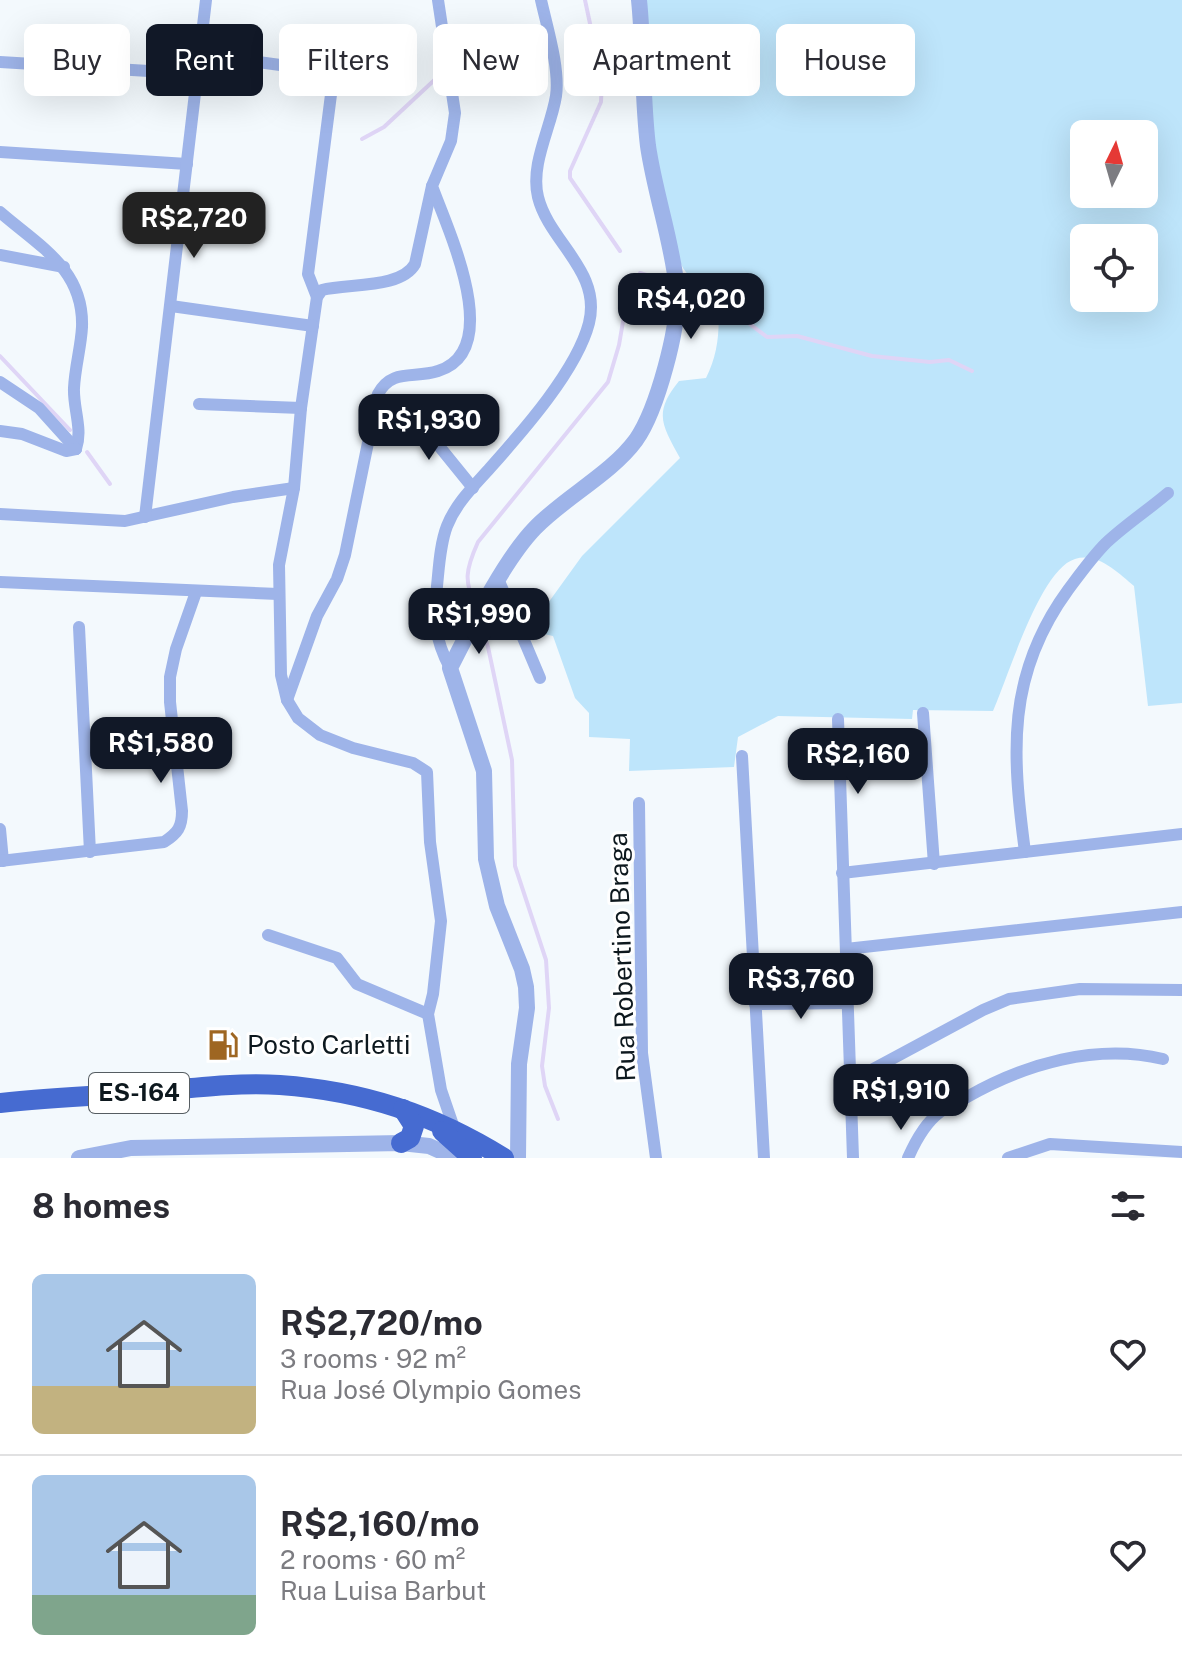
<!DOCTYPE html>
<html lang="en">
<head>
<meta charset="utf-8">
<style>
  body { margin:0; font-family:"Public Sans",sans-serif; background:#f7f7f7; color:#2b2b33; height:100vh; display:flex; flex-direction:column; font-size:30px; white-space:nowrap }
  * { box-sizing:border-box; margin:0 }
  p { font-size:26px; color:#7c7c81 }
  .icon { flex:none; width:44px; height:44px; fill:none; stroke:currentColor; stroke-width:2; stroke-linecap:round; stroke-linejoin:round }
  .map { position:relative; height:1158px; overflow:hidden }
  .details { display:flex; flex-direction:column; background:#fff; flex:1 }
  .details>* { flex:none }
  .guide { position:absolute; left:24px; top:24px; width:1134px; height:72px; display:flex; gap:16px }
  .needle { width:52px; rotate:5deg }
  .fabs { position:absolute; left:1070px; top:120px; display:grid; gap:16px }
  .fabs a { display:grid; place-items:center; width:88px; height:88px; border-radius:12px; background:#fff; box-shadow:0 8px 32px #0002; font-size:40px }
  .price { position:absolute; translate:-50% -68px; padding:0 18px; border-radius:16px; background:#111827; color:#fff; font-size:26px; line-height:52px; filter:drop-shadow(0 2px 4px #0008) }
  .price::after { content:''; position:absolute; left:50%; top:48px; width:24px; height:18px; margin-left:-12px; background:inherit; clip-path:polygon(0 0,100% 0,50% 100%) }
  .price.on { background:#222; color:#fff }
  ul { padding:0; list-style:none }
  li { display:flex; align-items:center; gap:24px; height:200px; padding:0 32px }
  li+li { border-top:2px solid #e1e1e2 }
  li span { display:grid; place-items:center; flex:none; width:224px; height:160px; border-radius:12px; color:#555 }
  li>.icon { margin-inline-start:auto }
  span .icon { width:96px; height:96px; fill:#fffc; stroke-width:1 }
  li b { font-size:34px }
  h2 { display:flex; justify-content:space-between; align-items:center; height:96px; padding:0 32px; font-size:34px }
  .pill { padding:0 28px; border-radius:12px; background:#fff; box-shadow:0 8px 32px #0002; font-size:28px; line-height:72px }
  .pill.on { background:#111827; color:#fff }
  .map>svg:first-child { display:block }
</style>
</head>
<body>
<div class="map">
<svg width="1182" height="1158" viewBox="0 0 1182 1158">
  <rect width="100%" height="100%" fill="#f3f9fd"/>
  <path fill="#bee5fb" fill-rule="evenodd" d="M645 0H1182V703L1148 706 1134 586C1118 573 1098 552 1075 559 1040 569 1008 678 993 711L913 710 912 719 778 716 738 737 734 767 629 771 630 739 589 737V713L575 698 553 636 539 633 543 610 582 556 680 458C662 425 653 413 679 381L706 378C718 354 720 331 718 303L699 290 683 268 668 238 649 113ZM1084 134H1144V194H1084ZM1084 238H1144V298H1084Z"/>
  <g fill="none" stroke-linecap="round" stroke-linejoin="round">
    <g stroke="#dfd5f6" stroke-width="4">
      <path d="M585 0 602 80 601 102 570 171V178L620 251"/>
      <path d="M459 62 479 52 499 38 521 32"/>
      <path d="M362 139 384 127 443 72"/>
      <path d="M640 273 666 281"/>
      <path d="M687 283 703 282 710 285C722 282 724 278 735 288L738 315 767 337 797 336 872 356 930 362 949 360 972 371"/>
      <path d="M0 356 70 430"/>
      <path d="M87 452 110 484"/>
      <path d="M476 610C464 580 465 571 478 542L608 382 619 345 626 304"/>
      <path d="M480 622 488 647 512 760 515 866 546 960 549 1008 542 1066 545 1086 558 1119"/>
    </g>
    <g stroke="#9eb4e9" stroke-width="12">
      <path d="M0 62 198 74"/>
      <path d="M258 62 332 72 333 79 308 274 317 297"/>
      <path d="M0 152 187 164"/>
      <path d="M432 186 415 264C401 289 348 283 322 290L317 297 301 408 294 488 279 565 281 675 287 700 298 718 320 735 353 748 413 763 427 772 430 842 441 921 433 994 428 1014 441 1090 454 1128"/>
      <path d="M0 212C39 246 84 269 82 327 81 347 75 367 74 388 73 408 83 429 76 449"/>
      <path d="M0 255 64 267"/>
      <path d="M171 306 313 326"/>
      <path d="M0 382 39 408 76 449"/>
      <path d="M199 404 301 408"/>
      <path d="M413 414 473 488"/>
      <path d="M0 431 22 434 66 451 76 449"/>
      <path d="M0 514 125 521 233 497 294 488"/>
      <path d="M145 517 206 0"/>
      <path d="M499 581 540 678"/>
      <path d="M0 582 278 594"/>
      <path d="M79 627 90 852"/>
      <path d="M450 668C434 638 434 620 437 586 439 567 440 544 447 526 456 503 474 486 490 468 523 431 577 370 589 323 602 271 549 242 538 197 530 164 551 128 556 96 560 69 547 27 541 0"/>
      <path d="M287 700 317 616 337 579 345 555 378 394C392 368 414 379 438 371 506 350 447 228 432 186L451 141 455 113 438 0"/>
      <path d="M923 713 934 864"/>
      <path d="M838 719 853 1158"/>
      <path d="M742 756 764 1158"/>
      <path d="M639 803 642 1053 656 1158"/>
      <path d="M0 829 3 861"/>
      <path d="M1025 852C1012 753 1006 675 1068 590 1080 574 1092 557 1106 543 1125 525 1148 510 1168 493"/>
      <path d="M0 861 164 842C178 833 182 827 182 811L170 702V677L176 649 196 592"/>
      <path d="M842 873 1182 834"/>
      <path d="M268 935 337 958 357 984 428 1014"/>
      <path d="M846 949 1182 912"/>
      <path d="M755 1004 847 1003"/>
      <path d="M849 1082 983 1010 1009 999 1080 989 1182 990"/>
      <path d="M908 1158C915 1142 925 1123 940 1112 948 1106 958 1102 967 1097 1025 1064 1096 1043 1163 1059"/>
      <path d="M1008 1158 1050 1144 1182 1152"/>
    </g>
    <g stroke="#9eb4e9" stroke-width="16">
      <path d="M79 1158 131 1148 401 1143 429 1146 456 1158"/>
      <path d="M518 1158 519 1064 527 1008 526 987 522 969 497 906 486 859 484 771 450 668C471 627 504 560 535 528 565 497 611 474 636 440 657 410 680 326 677 289 672 241 655 194 648 146 642 97 644 49 639 0"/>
    </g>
    <g stroke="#466bd1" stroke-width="20">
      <path d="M0 1103C46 1098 93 1096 140 1093 186 1089 233 1082 280 1085 363 1091 433 1114 504 1158"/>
      <path d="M442 1131 472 1158"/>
      <path d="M401 1143 410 1138 414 1126 403 1109"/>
    </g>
  </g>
  <defs>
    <symbol id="fuel-bare" viewBox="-9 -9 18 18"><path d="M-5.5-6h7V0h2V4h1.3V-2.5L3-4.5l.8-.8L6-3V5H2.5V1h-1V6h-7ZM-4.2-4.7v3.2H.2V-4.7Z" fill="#9e6622" stroke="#fff" stroke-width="2.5" paint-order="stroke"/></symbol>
  </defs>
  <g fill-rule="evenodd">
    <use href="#fuel-bare" x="201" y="1023" width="44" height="44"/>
  </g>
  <g text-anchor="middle" stroke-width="6" stroke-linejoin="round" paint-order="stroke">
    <rect fill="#fff" stroke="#565d62" stroke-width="2" x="89" y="1073" width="100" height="40" rx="6"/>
    <g font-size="24" font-weight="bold" fill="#0d181e">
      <text x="139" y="1101">ES-164</text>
    </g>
    <g font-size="26" fill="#0d181e" stroke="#fff">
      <text transform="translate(622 957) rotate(-92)" y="9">Rua Robertino Braga</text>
    </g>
    <g font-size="26" fill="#0d181e" stroke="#fff" text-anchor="start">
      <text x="247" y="1054">Posto Carletti</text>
    </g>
  </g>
</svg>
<div class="fabs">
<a><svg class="needle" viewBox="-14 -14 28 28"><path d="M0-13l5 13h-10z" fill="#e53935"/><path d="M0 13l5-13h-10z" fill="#7c7c81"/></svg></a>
<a><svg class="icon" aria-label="locate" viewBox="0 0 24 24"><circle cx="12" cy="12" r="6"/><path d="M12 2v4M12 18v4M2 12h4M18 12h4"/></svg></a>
</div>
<b class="price on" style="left:194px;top:260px">R$2,720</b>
<b class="price" style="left:691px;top:341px">R$4,020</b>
<b class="price" style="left:429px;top:462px">R$1,930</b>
<b class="price" style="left:479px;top:656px">R$1,990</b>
<b class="price" style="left:161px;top:785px">R$1,580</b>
<b class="price" style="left:858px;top:796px">R$2,160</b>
<b class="price" style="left:801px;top:1021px">R$3,760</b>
<b class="price" style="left:901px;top:1132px">R$1,910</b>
<div class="guide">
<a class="pill">Buy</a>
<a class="pill on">Rent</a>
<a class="pill">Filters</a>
<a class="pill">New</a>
<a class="pill">Apartment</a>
<a class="pill">House</a>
</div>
</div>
<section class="details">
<h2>8 homes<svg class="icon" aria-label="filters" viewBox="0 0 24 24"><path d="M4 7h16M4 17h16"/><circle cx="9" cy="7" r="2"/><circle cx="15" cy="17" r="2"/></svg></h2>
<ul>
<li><span style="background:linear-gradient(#a9c7e8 70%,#c2b280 0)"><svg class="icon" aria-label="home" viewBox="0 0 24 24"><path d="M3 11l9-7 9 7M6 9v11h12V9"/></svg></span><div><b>R$2,720/mo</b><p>3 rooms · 92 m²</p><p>Rua José Olympio Gomes</p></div><svg class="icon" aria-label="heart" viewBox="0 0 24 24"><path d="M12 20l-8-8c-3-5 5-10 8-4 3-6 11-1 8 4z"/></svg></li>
<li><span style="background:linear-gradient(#a9c7e8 75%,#7fa58c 0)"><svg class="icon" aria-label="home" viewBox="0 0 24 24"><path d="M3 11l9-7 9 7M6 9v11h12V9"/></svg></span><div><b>R$2,160/mo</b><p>2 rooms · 60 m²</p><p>Rua Luisa Barbut</p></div><svg class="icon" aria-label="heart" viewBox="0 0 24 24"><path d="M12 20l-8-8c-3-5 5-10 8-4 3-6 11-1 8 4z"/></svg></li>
</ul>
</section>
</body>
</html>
